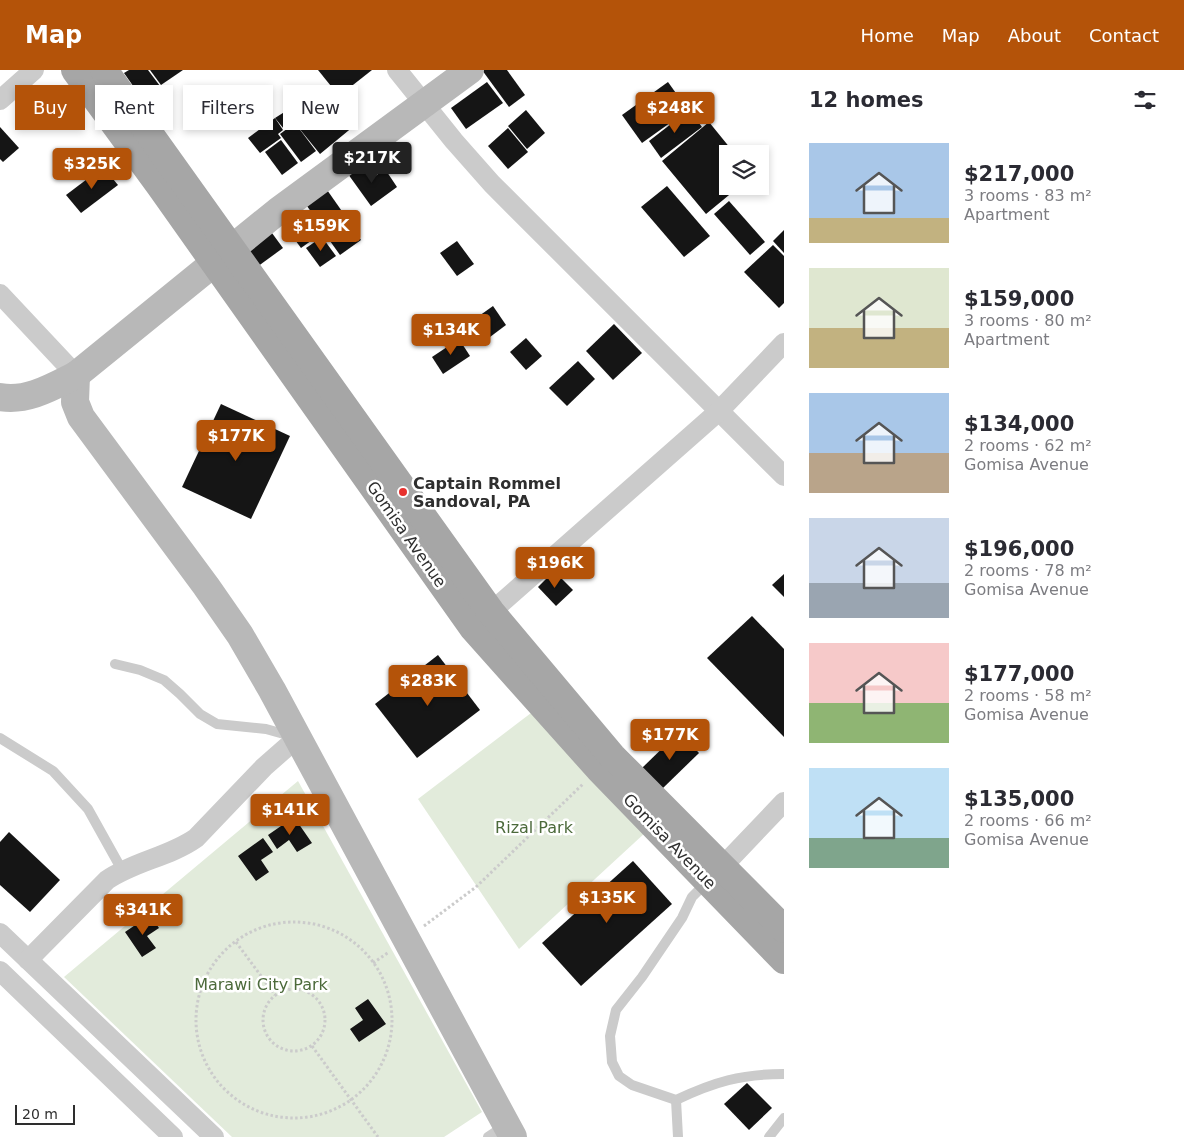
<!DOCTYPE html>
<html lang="en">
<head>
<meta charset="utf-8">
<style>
  body { margin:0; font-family:"DejaVu Sans",sans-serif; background:#f2f2f3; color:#2b2b33; height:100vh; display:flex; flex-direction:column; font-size:19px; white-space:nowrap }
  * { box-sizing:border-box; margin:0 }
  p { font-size:16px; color:#7c7c81 }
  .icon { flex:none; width:28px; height:28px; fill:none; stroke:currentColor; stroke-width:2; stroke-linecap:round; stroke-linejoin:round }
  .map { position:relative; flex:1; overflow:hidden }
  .side { display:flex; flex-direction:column; background:#fff; width:400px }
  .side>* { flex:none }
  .top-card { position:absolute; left:15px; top:15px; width:475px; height:45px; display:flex; gap:10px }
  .tools { position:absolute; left:719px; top:75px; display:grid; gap:10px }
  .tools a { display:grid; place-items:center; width:50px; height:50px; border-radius:0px; background:#fff; box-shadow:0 2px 8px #0003; font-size:25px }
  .scale { position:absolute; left:15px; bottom:12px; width:60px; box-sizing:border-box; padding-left:5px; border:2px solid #2e2e2e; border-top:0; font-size:14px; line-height:18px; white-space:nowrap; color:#2e2e2e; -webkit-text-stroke:4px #fff; paint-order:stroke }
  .price { position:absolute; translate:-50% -42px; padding:0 11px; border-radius:5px; background:#b45309; color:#fff; font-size:16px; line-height:32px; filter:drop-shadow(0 1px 2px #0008) }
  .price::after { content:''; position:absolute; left:50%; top:30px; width:15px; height:11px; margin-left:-8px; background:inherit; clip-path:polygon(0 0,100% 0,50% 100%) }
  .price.current { background:#222; color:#fff }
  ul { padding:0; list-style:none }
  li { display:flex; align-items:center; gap:15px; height:125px; padding:0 25px }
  li span { display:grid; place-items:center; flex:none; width:140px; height:100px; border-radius:0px; color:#555 }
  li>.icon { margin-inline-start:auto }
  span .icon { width:60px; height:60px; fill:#fffc; stroke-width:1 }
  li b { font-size:21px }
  h2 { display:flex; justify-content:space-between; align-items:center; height:60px; padding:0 25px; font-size:21px }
  .chip { padding:0 18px; border-radius:0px; background:#fff; box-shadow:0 2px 8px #0003; font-size:18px; line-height:45px }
  .chip.current { background:#b45309; color:#fff }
  header { display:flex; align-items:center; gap:30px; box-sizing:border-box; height:70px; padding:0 25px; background:#b45309; color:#fff }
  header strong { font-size:24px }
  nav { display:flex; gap:28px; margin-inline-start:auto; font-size:18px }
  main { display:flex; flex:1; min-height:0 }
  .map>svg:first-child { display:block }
</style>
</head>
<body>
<header>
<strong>Map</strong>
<nav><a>Home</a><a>Map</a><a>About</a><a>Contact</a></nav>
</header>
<main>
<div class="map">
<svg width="784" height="1067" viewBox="0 0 784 1067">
  <rect width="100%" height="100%" fill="#fff"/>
  <g fill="#e2ebdb">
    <path d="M535 640 646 762 519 879 418 729Z"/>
    <path d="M298 711 482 1042 444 1067H232L64 907Z"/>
  </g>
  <g fill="#151515">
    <path d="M129 0H148L163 20 145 33 124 3Z"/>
    <path d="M150 0H183L161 15Z"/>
    <path d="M318 0H372L339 26Z"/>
    <path d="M482 0H507L525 25 509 37Z"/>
    <path d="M487 12 503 33 466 59 451 38Z"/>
    <path d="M668 12 688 40 642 73 622 45Z"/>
    <path d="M327 22 354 56 320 84 294 52 284 59 275 48 286 41 293 50Z"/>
    <path d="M526 40 545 63 527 79 508 56Z"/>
    <path d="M689 40 702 57 661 88 649 71Z"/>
    <path d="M275 48 283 60 278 64 281 68 260 83 248 68Z"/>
    <path d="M709 52 735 84H728V116H740L706 144 662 91Z"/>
    <path d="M295 53 316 81 301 92 280 64Z"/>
    <path d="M0 57 19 78 3 92 0 89Z"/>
    <path d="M508 58 528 82 508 99 488 76Z"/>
    <path d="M281 70 298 93 282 105 265 82Z"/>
    <path d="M363 93 374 107 385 99 397 117 371 136 348 104Z"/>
    <path d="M103 97 118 115 81 143 66 125Z"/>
    <path d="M667 116 710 166 684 187 641 137Z"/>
    <path d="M325 117 346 147 325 161 304 132Z"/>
    <path d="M729 131 765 172 750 185 714 144Z"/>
    <path d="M311 148 322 163 301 178 290 163Z"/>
    <path d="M346 149 361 170 340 185 325 164Z"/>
    <path d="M269 159 283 178 257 197 242 177Z"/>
    <path d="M784 160V183L773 171Z"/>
    <path d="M322 167 336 186 320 197 306 178Z"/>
    <path d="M457 171 474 194 457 206 440 183Z"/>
    <path d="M773 175 784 186V233L779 238 744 202Z"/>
    <path d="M493 236 506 255 486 270 472 251Z"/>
    <path d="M614 254 642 283 613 310 586 281Z"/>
    <path d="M526 268 542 286 526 300 510 282Z"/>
    <path d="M459 269 470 286 443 304 432 287Z"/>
    <path d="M578 291 595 309 567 336 549 318Z"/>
    <path d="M221 334 290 366 251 449 182 417Z"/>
    <path d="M554 501 573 520 556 536 538 517Z"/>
    <path d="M784 504V527L772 515Z"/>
    <path d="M752 546 784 579V667L707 588Z"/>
    <path d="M438 585 480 640 417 688 375 634Z"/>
    <path d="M679 662 699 683 662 719 642 698Z"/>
    <path d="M294 747 312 773 297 782 289 770 277 779 268 765Z"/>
    <path d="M9 762 60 810 30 842 0 815V772Z"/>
    <path d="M263 768 273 782 261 790 269 802 256 811 238 786Z"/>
    <path d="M633 791 672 834 581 916 542 873Z"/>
    <path d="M150 845 159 858 147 866 156 878 142 887 125 862Z"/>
    <path d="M368 929 386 954 359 972 350 959 363 950 355 938Z"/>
    <path d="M747 1013 772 1038 749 1060 724 1034Z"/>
  </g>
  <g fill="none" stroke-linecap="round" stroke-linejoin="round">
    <g stroke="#cbcbcb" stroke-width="3" stroke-dasharray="2.5 2.5" stroke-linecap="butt">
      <circle cx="294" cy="950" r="98"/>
      <path d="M424 856 476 817 583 714"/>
      <path d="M236 872 275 925"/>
      <path d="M373 893 389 882"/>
      <circle cx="294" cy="950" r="31"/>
      <path d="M312 976 378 1067"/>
    </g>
    <g stroke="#cbcbcb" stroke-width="10">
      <path d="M115 594 140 600 164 610 180 624 200 644 217 654 266 659 291 666"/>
      <path d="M0 668 53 701 88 739 122 800"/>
      <path d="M706 813 692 827 682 848 642 907 616 940 610 966 612 992 619 1006 632 1015 676 1030C714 1012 741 1004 784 1004"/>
      <path d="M676 1030 678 1067"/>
      <path d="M488 1067 506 1055"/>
      <path d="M769 1067 784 1048"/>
    </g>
    <g stroke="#cbcbcb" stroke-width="20">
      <path d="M397 0 454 71 492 114 784 406"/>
      <path d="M0 30 34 0"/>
      <path d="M0 224 76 305"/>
      <path d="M491 542 719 341 784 273"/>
      <path d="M723 796 784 732"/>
      <path d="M0 863 214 1067"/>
      <path d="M28 890 107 810C135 791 169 787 196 768L264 697 297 668"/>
      <path d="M0 901 173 1067"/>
    </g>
    <g stroke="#b8b8b8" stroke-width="28">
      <path d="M76 305 75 332 81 347 206 516 240 565 272 620 513 1067"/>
      <path d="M0 327C27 332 52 317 76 305L278 141 470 0"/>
    </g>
    <g stroke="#a6a6a6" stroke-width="28">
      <path d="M75 0 160 116 473 558 599 699 784 890"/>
      <path d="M104 0 491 542 612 686 784 859"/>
    </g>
  </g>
  <circle fill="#e7312e" stroke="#fff" stroke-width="2" cx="403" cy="422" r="5"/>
  <g text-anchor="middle" stroke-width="5" stroke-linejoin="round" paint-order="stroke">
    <g font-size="16" font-weight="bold" fill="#2e2e2e" stroke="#fff" text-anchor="start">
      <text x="413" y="419">Captain Rommel<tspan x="413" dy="18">Sandoval, PA</tspan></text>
    </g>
    <g font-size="16" fill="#2e2e2e" stroke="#fff">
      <text transform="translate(407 464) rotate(55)" y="6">Gomisa Avenue</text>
      <text transform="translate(670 771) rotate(46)" y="6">Gomisa Avenue</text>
    </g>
    <g font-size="16" fill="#4c6a3b" stroke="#fff">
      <text x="534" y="763">Rizal Park</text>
      <text x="261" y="920">Marawi City Park</text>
    </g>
  </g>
</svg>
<div class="tools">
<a><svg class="icon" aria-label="layers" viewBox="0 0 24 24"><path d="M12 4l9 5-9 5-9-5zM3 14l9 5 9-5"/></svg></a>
</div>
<div class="scale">20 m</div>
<b class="price" style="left:675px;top:64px">$248K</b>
<b class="price current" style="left:372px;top:114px">$217K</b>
<b class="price" style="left:92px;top:120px">$325K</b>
<b class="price" style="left:321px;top:182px">$159K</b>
<b class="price" style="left:451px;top:286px">$134K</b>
<b class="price" style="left:236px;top:392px">$177K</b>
<b class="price" style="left:555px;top:519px">$196K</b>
<b class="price" style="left:428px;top:637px">$283K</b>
<b class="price" style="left:670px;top:691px">$177K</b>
<b class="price" style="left:290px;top:766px">$141K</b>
<b class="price" style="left:607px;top:854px">$135K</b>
<b class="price" style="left:143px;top:866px">$341K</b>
<div class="top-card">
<a class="chip current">Buy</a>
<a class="chip">Rent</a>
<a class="chip">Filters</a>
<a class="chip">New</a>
</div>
</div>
<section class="side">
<h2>12 homes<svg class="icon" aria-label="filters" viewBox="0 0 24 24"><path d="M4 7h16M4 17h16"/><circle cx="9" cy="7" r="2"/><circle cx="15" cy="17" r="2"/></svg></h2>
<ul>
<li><span style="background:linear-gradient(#a9c7e8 75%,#c2b280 0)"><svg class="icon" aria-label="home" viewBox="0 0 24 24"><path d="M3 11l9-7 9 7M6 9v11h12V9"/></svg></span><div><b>$217,000</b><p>3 rooms · 83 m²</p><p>Apartment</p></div></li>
<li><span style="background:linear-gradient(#dfe7d0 60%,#c2b280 0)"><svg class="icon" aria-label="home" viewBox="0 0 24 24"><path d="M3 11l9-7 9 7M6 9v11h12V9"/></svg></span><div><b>$159,000</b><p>3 rooms · 80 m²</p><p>Apartment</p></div></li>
<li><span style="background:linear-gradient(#a9c7e8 60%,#b9a48a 0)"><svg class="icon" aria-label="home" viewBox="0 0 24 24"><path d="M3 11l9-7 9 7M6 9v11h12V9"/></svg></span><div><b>$134,000</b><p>2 rooms · 62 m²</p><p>Gomisa Avenue</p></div></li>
<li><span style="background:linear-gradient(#c9d6e8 65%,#9aa5b1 0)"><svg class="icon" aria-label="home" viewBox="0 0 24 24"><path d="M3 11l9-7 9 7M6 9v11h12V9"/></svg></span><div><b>$196,000</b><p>2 rooms · 78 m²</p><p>Gomisa Avenue</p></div></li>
<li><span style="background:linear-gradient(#f6c9c9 60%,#8fb573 0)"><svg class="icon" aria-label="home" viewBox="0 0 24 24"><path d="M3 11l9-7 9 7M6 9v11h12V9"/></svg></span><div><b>$177,000</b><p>2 rooms · 58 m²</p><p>Gomisa Avenue</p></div></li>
<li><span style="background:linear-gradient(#bfe0f5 70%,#7fa58c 0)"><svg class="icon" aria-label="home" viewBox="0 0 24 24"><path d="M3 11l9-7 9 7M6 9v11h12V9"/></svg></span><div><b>$135,000</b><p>2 rooms · 66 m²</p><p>Gomisa Avenue</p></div></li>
</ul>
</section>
</main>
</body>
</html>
